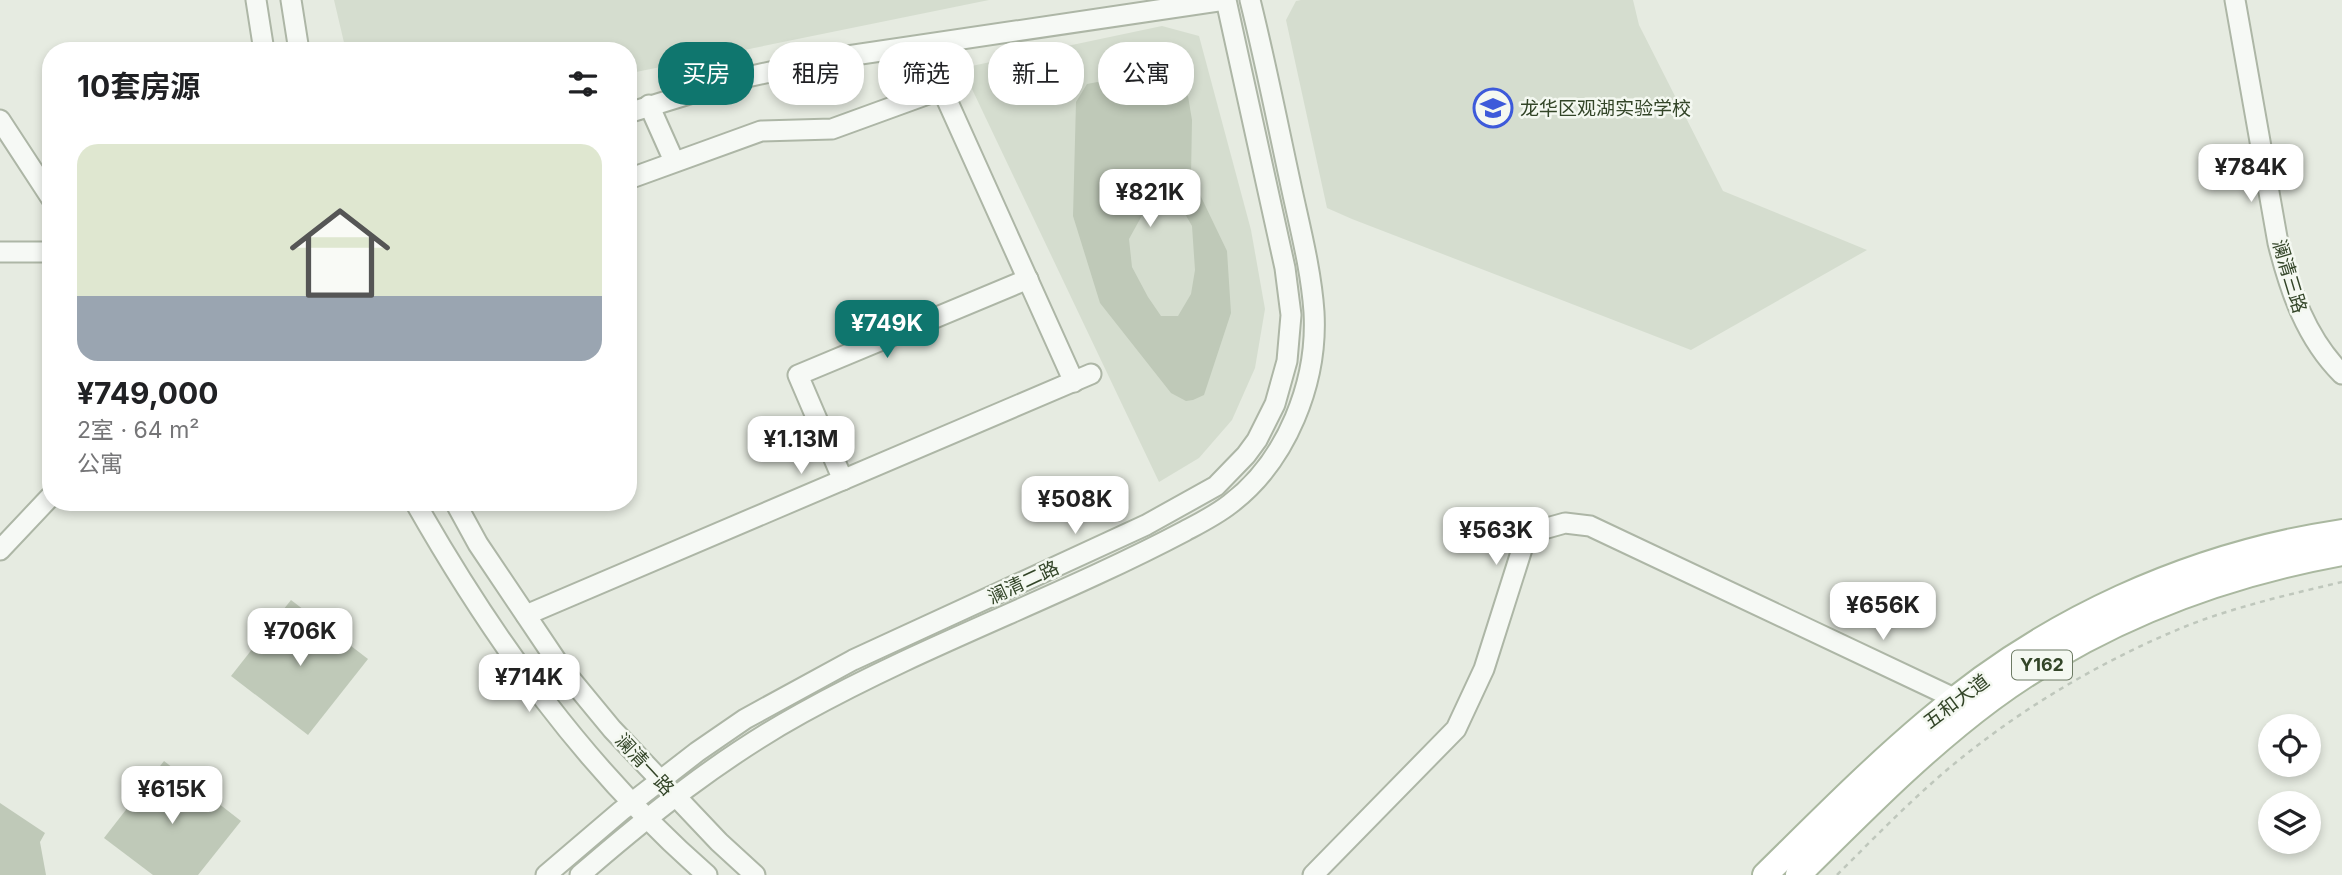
<!DOCTYPE html>
<html lang="zh">
<head>
<meta charset="utf-8">
<style>
  body { margin:0; font-family:Inter,"Noto Sans SC",sans-serif; background:#f2f2f2; color:#202124; height:100vh; display:flex; flex-direction:column; font-size:26px; white-space:nowrap }
  * { box-sizing:border-box; margin:0 }
  p { font-size:23px; color:#757577 }
  .icon { flex:none; width:38px; height:38px; fill:none; stroke:currentColor; stroke-width:2; stroke-linecap:round; stroke-linejoin:round }
  .map { position:relative; flex:1; overflow:hidden }
  .sheet { position:absolute; left:42px; top:42px; width:595px; height:469px; display:flex; flex-direction:column; background:#fff; border-radius:28px; box-shadow:0 4px 10px #0003 }
  .sheet>* { flex:none }
  .top-card { position:absolute; left:658px; top:42px; width:665px; height:63px; display:flex; gap:14px }
  .buttons { position:absolute; left:2258px; top:714px; display:grid; gap:14px }
  .buttons a { display:grid; place-items:center; width:63px; height:63px; border-radius:50%; background:#fff; box-shadow:0 4px 10px #0003; font-size:35px }
  .price { position:absolute; translate:-50% -60px; padding:0 16px; border-radius:14px; background:#fff; color:#222; font-size:23px; line-height:46px; filter:drop-shadow(0 2px 4px #0008) }
  .price::after { content:''; position:absolute; left:50%; top:42px; width:21px; height:16px; margin-left:-10px; background:inherit; clip-path:polygon(0 0,100% 0,50% 100%) }
  .price.active { background:#0f766e; color:#fff }
  ul { padding:0; list-style:none }
  li { display:grid; align-content:center; gap:14px; height:371px; padding:0 35px }
  li+li { border-top:2px solid #e0e0e0 }
  li span { display:grid; place-items:center; height:217px; border-radius:21px; color:#555 }
  li>.icon { margin-inline-start:auto }
  span .icon { width:126px; height:126px; fill:#fffc; stroke-width:1 }
  li b { font-size:30px }
  h2 { display:flex; justify-content:space-between; align-items:center; height:84px; padding:0 35px; font-size:30px }
  .tag { padding:0 24px; border-radius:28px; background:#fff; box-shadow:0 4px 10px #0003; font-size:24px; line-height:63px }
  .tag.active { background:#0f766e; color:#fff }
  .map>svg:first-child { display:block }
</style>
</head>
<body>
<div class="map">
<svg width="2342" height="875" viewBox="0 0 2342 875">
  <rect width="100%" height="100%" fill="#e6ebe1"/>
  <g fill="#d5ddcf">
    <path d="M334 0H989L636 72 628 76V51H346Z"/>
    <path d="M1301 0H1633L1639 25 1723 191 1867 250 1691 350 1352 219 1327 208 1286 20 1296 1Z"/>
    <path d="M1162 26 1199 36 1251 230 1265 309 1255 368 1232 420 1199 458 1159 482 962 68Z"/>
  </g>
  <g fill="#bfc9b8" fill-rule="evenodd">
    <path d="M1113 79 1170 85 1188 96 1192 120 1191 176 1227 251 1231 313 1204 395 1193 400 1186 401 1171 393 1100 303 1073 216 1076 102 1087 84ZM1159 194 1180 205 1192 226 1195 270 1191 294 1178 316H1161L1148 297 1132 267 1129 239 1145 210Z"/>
    <path d="M291 600 368 659 308 735 231 676Z"/>
    <path d="M164 761 241 821 198 875H153L104 838Z"/>
    <path d="M0 803 45 833 40 842 46 875H0Z"/>
  </g>
  <g fill="none" stroke-linecap="round" stroke-linejoin="round">
    <defs>
      <g id="minor">
        <path d="M256 0 264 51"/>
        <path d="M291 0 299 51"/>
        <path d="M2235 0 2278 243C2290 291 2306 338 2342 374"/>
        <path d="M649 105 674 161"/>
        <path d="M628 113 738 79 834 58 1225 0"/>
        <path d="M0 120 51 198"/>
        <path d="M634 177 761 131 832 129 942 89 1074 382"/>
        <path d="M0 252H51"/>
        <path d="M843 480 798 375 1028 279"/>
        <path d="M415 502C494 641 586 769 707 875"/>
        <path d="M455 502 478 544 560 666 612 729 719 842 755 875"/>
        <path d="M0 550 51 496"/>
        <path d="M526 615 1091 374"/>
        <path d="M546 875 621 811 697 752 745 719 853 660 1146 525 1216 486 1246 455 1257 440 1275 404 1287 361 1291 315 1285 268 1226 0"/>
        <path d="M580 875C649 815 722 757 802 713 926 644 1060 597 1185 531 1200 523 1216 515 1230 504 1287 461 1318 382 1314 312 1311 268 1299 224 1290 181 1277 121 1265 60 1250 0"/>
        <path d="M1313 875 1456 729 1484 669 1523 546 1540 530 1565 523 1590 526 1956 699"/>
      </g>
      <g id="major">
        <path d="M1765 875C1818 823 1870 770 1927 722 2044 621 2189 555 2342 532"/>
        <path d="M1798 875C1860 814 1921 751 1991 699 2095 623 2216 576 2342 553"/>
      </g>
    </defs>
    <use href="#minor" stroke="#adb6a6" stroke-width="23"/>
    <use href="#major" stroke="#aab8a0" stroke-width="28"/>
    <path stroke="#bfc7bc" stroke-width="2.5" stroke-dasharray="5 5" stroke-linecap="butt" d="M1837 875C1873 839 1909 802 1948 769 2018 710 2104 659 2189 625 2238 606 2291 594 2342 582"/>
    <use href="#minor" stroke="#f6f9f5" stroke-width="19"/>
    <use href="#major" stroke="#fff" stroke-width="24"/>
  </g>
  <defs>
    <symbol id="school-ring" viewBox="-11 -11 22 22"><circle r="9.5" fill="#f4f8f1" stroke="#3d5ada" stroke-width="1.5"/><path d="M0-5L7-2L0 1L-7-2ZM-4 1L0 2.5L4 1V4Q0 6-4 4Z" fill="#3d5ada"/></symbol>
  </defs>
  <g fill-rule="evenodd">
    <use href="#school-ring" x="1471" y="86" width="44" height="44"/>
  </g>
  <g text-anchor="middle" stroke-width="5" stroke-linejoin="round" paint-order="stroke">
    <rect fill="#f4f8f1" stroke="#6d7b64" stroke-width="2" x="2012" y="650.5" width="60" height="29" rx="5"/>
    <g font-size="18" font-weight="bold" fill="#334528">
      <text x="2042" y="671">Y162</text>
    </g>
    <g font-size="19" fill="#334528" stroke="#f4f8f1" text-anchor="start">
      <text x="1520" y="115">龙华区观湖实验学校</text>
    </g>
    <g font-size="19" fill="#334528" stroke="#f4f8f1">
      <text transform="translate(2290 276) rotate(73)" y="7">澜清三路</text>
      <text transform="translate(1023 582) rotate(-25)" y="7">澜清二路</text>
      <text transform="translate(1956 701) rotate(-37)" y="7">五和大道</text>
      <text transform="translate(645 764) rotate(47)" y="7">澜清一路</text>
    </g>
  </g>
</svg>
<div class="buttons">
<a><svg class="icon" aria-label="locate" viewBox="0 0 24 24"><circle cx="12" cy="12" r="6"/><path d="M12 2v4M12 18v4M2 12h4M18 12h4"/></svg></a>
<a><svg class="icon" aria-label="layers" viewBox="0 0 24 24"><path d="M12 4l9 5-9 5-9-5zM3 14l9 5 9-5"/></svg></a>
</div>
<b class="price" style="left:2251px;top:204px">¥784K</b>
<b class="price" style="left:1150px;top:229px">¥821K</b>
<b class="price active" style="left:887px;top:360px">¥749K</b>
<b class="price" style="left:801px;top:476px">¥1.13M</b>
<b class="price" style="left:1075px;top:536px">¥508K</b>
<b class="price" style="left:1496px;top:567px">¥563K</b>
<b class="price" style="left:1883px;top:642px">¥656K</b>
<b class="price" style="left:300px;top:668px">¥706K</b>
<b class="price" style="left:529px;top:714px">¥714K</b>
<b class="price" style="left:172px;top:826px">¥615K</b>
<div class="top-card">
<a class="tag active">买房</a>
<a class="tag">租房</a>
<a class="tag">筛选</a>
<a class="tag">新上</a>
<a class="tag">公寓</a>
</div>
<section class="sheet">
<h2>10套房源<svg class="icon" aria-label="filters" viewBox="0 0 24 24"><path d="M4 7h16M4 17h16"/><circle cx="9" cy="7" r="2"/><circle cx="15" cy="17" r="2"/></svg></h2>
<ul>
<li><span style="background:linear-gradient(#dfe7d0 70%,#9aa5b1 0)"><svg class="icon" aria-label="home" viewBox="0 0 24 24"><path d="M3 11l9-7 9 7M6 9v11h12V9"/></svg></span><div><b>¥749,000</b><p>2室 · 64 m²</p><p>公寓</p></div></li>
</ul>
</section>
</div>
</body>
</html>
